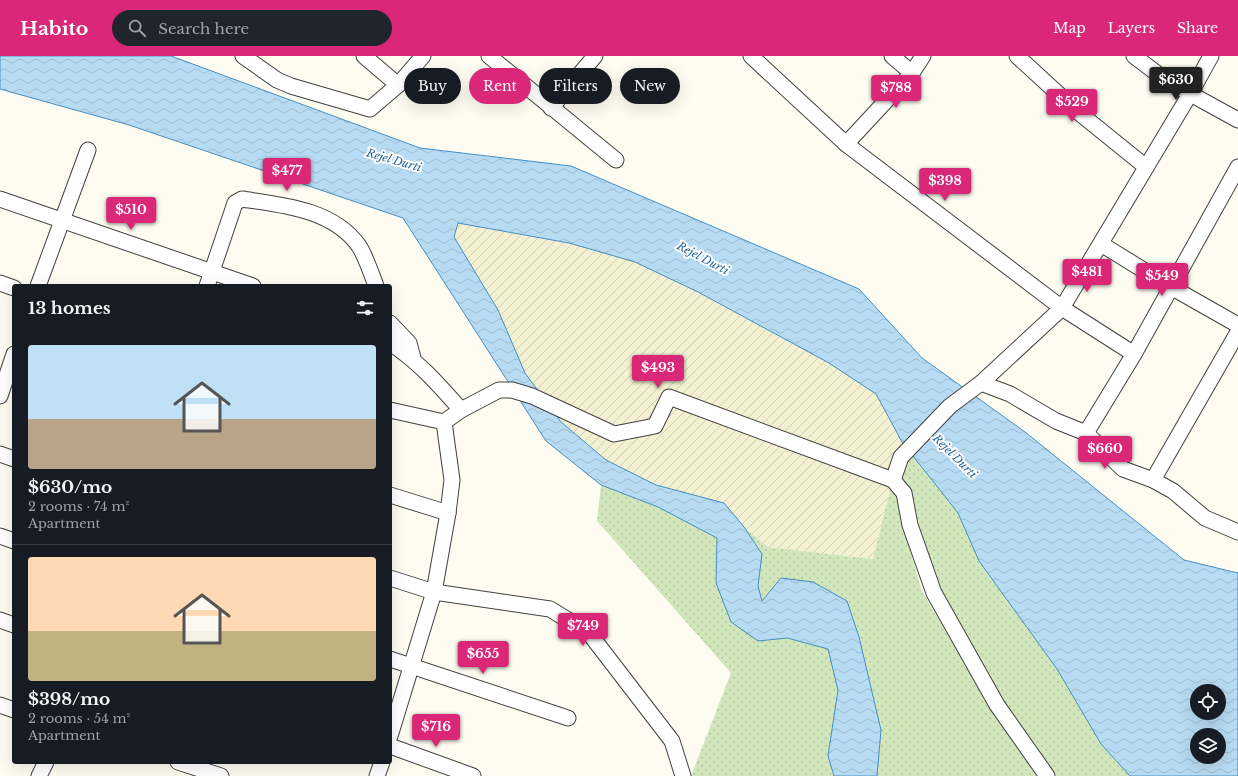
<!DOCTYPE html>
<html lang="en">
<head>
<meta charset="utf-8">
<style>
  body { margin:0; font-family:"Libre Baskerville",serif; background:#20242c; color:#f1f3f6; height:100vh; display:flex; flex-direction:column; font-size:15px; white-space:nowrap }
  * { box-sizing:border-box; margin:0 }
  p { font-size:13px; color:#9ea1a6 }
  .icon { flex:none; width:22px; height:22px; fill:none; stroke:currentColor; stroke-width:2; stroke-linecap:round; stroke-linejoin:round }
  .map { position:relative; flex:1; overflow:hidden }
  .drawer { position:absolute; left:12px; top:228px; width:380px; height:480px; display:flex; flex-direction:column; background:#171b24; border-radius:4px; box-shadow:0 4px 16px #0002 }
  .drawer>* { flex:none }
  .hud { position:absolute; left:404px; top:12px; width:380px; height:36px; display:flex; gap:8px }
  .fabs { position:absolute; left:1190px; top:628px; display:grid; gap:8px }
  .fabs a { display:grid; place-items:center; width:36px; height:36px; border-radius:50%; background:#171b24; box-shadow:0 4px 16px #0002; font-size:20px }
  .price { position:absolute; translate:-50% -34px; padding:0 9px; border-radius:4px; background:#db2777; color:#fff; font-size:13px; line-height:26px; filter:drop-shadow(0 1px 2px #0008) }
  .price::after { content:''; position:absolute; left:50%; top:24px; width:12px; height:9px; margin-left:-6px; background:inherit; clip-path:polygon(0 0,100% 0,50% 100%) }
  .price.selected { background:#222; color:#fff }
  ul { padding:0; list-style:none }
  li { display:grid; align-content:center; gap:8px; height:212px; padding:0 16px }
  li+li { border-top:1px solid #363941 }
  li span { display:grid; place-items:center; height:124px; border-radius:4px; color:#555 }
  li>.icon { margin-inline-start:auto }
  span .icon { width:72px; height:72px; fill:#fffc; stroke-width:1 }
  li b { font-size:17px }
  h2 { display:flex; justify-content:space-between; align-items:center; height:48px; padding:0 16px; font-size:17px }
  .tag { padding:0 14px; border-radius:18px; background:#171b24; box-shadow:0 4px 16px #0002; font-size:14px; line-height:36px }
  .tag.selected { background:#db2777; color:#fff }
  header { display:flex; align-items:center; gap:24px; box-sizing:border-box; height:56px; padding:0 20px; background:#db2777; color:#fff }
  header strong { font-size:19px }
  nav { display:flex; gap:22px; margin-inline-start:auto; font-size:14px }
  .search { width:280px; height:36px; background:#20242c; display:flex; align-items:center; gap:10px; box-sizing:border-box; padding:0 14px; border-radius:22px; color:#9ea1a6; font-size:15px }
  .map>svg:first-child { display:block }
</style>
</head>
<body>
<header>
<strong>Habito</strong>
<div class="search"><svg class="icon" aria-label="search" viewBox="0 0 24 24"><circle cx="10" cy="10" r="6"/><path d="M15 15l6 6"/></svg>Search here</div>
<nav><a>Map</a><a>Layers</a><a>Share</a></nav>
</header>
<div class="map">
<svg width="1238" height="720" viewBox="0 0 1238 720">
  <defs>
    <pattern id="farmland-furrows" width="10" height="10" patternUnits="userSpaceOnUse"><rect width="10" height="10" fill="#f3f1d1"/><path d="M-1 1l2-2M0 10L10 0M9 11l2-2" fill="none" stroke="#cfcdb2"/></pattern>
    <pattern id="grass-dots" width="8" height="8" patternUnits="userSpaceOnUse"><rect width="8" height="8" fill="#d1e7bb"/><path d="M2 2h.1M6 6h.1" fill="none" stroke="#b2c5a0" stroke-width="1.8" stroke-linecap="round"/></pattern>
    <pattern id="water-waves" width="16" height="10" patternUnits="userSpaceOnUse"><rect width="16" height="10" fill="#b7dbf3"/><path d="M0 5q4-4 8 0t8 0" fill="none" stroke="#9cbbcf"/></pattern>
  </defs>
  <rect width="100%" height="100%" fill="#fefcf0"/>
  <path fill="url(#farmland-furrows)" d="M458 167 569 187 635 206 698 236 829 307 876 338 902 386 873 503 768 491 744 471 724 447 656 429 606 404 561 366 525 317 498 254 454 181Z"/>
  <g fill="url(#grass-dots)">
    <path d="M911 397 958 457 979 505 1057 613 1101 688 1130 720H1052L1000 647 937 535 897 423Z"/>
    <path d="M601 429 658 451 718 482 716 527 758 585 787 582 828 593 838 634 828 700 834 720H691L731 617 597 465Z"/>
    <path d="M891 430 901 453 905 477 922 535 991 653 1037 720H877L881 674 859 581 847 545 762 546 758 530 762 498 744 471 768 491 873 503Z"/>
  </g>
  <path fill="url(#water-waves)" stroke="#428ec5" fill-rule="evenodd" d="M0 0H171L420 92 571 110 859 233 922 302 1025 376 1184 504 1238 517V720H1130L1101 688 1057 613 979 505 958 457 902 386 876 338 829 307 698 236 635 206 569 187 458 167 454 181 498 254 525 317 561 366 606 404 656 429 724 447 744 471 762 498 758 530 762 545 781 522 813 526 847 545 859 581 881 674 877 720H834L828 700 838 634 828 593 787 582 758 585 731 566 716 527 717 482 658 451 601 429 546 385 403 162 129 69 0 33ZM1197 635H1219V657H1197ZM1197 679H1219V701H1197Z"/>
  <g fill="none" stroke-linecap="round" stroke-linejoin="round">
    <defs>
      <g id="minor">
        <path d="M243 0 277 24 291 30 370 53 398 29 423 0"/>
        <path d="M364 0 398 29"/>
        <path d="M489 0 616 104"/>
        <path d="M751 0 846 88 1062 252 1134 298"/>
        <path d="M892 0 912 17"/>
        <path d="M1017 0 1078 56 1146 111"/>
        <path d="M1134 0 1167 25 1238 64"/>
        <path d="M551 52 595 0"/>
        <path d="M846 88 912 17 923 0"/>
        <path d="M0 143 253 230"/>
        <path d="M1101 188 1171 231 1238 269"/>
        <path d="M0 227 14 232"/>
        <path d="M38 230 88 94"/>
        <path d="M207 230 235 147 242 143C282 149 333 153 359 190 365 199 372 219 376 230"/>
        <path d="M390 267 409 287 413 302"/>
        <path d="M390 287C419 306 438 328 461 354"/>
        <path d="M981 327 1010 338 1056 365 1086 377 1123 413 1153 424 1173 435 1205 462 1238 476"/>
        <path d="M0 340 14 298"/>
        <path d="M390 354 444 366 461 354 499 334H512L532 340 614 378 655 370 669 341 893 424 904 437 910 469 934 537 997 649 1047 720"/>
        <path d="M1086 377 1134 298 1238 111"/>
        <path d="M0 398 14 403"/>
        <path d="M893 424 901 401 950 350 981 327 1062 252 1190 38 1211 0"/>
        <path d="M1153 424 1238 276"/>
        <path d="M390 439 448 457"/>
        <path d="M0 480 14 485"/>
        <path d="M390 522 434 536 550 553 589 577 672 685 683 720"/>
        <path d="M0 564 14 569"/>
        <path d="M390 603 568 662"/>
        <path d="M0 649 14 654"/>
        <path d="M390 680 434 536 448 457 452 424 444 366"/>
        <path d="M390 690 473 720"/>
        <path d="M178 706 221 720"/>
        <path d="M39 720 46 706"/>
        <path d="M377 720 382 706"/>
      </g>
    </defs>
    <use href="#minor" stroke="#414141" stroke-width="17"/>
    <use href="#minor" stroke="#fff" stroke-width="15"/>
  </g>
  <g text-anchor="middle" stroke-width="4" stroke-linejoin="round" paint-order="stroke">
    <g font-size="11" font-style="italic" fill="#1e6199" stroke="#fff">
      <text transform="translate(394 104) rotate(16)" y="4">Rejel Durti</text>
      <text transform="translate(703 202) rotate(28)" y="4">Rejel Durti</text>
      <text transform="translate(955 400) rotate(45)" y="4">Rejel Durti</text>
    </g>
  </g>
</svg>
<div class="fabs">
<a><svg class="icon" aria-label="locate" viewBox="0 0 24 24"><circle cx="12" cy="12" r="6"/><path d="M12 2v4M12 18v4M2 12h4M18 12h4"/></svg></a>
<a><svg class="icon" aria-label="layers" viewBox="0 0 24 24"><path d="M12 4l9 5-9 5-9-5zM3 14l9 5 9-5"/></svg></a>
</div>
<b class="price selected" style="left:1176px;top:45px">$630</b>
<b class="price" style="left:896px;top:53px">$788</b>
<b class="price" style="left:1072px;top:67px">$529</b>
<b class="price" style="left:287px;top:136px">$477</b>
<b class="price" style="left:945px;top:146px">$398</b>
<b class="price" style="left:131px;top:175px">$510</b>
<b class="price" style="left:1087px;top:237px">$481</b>
<b class="price" style="left:1162px;top:241px">$549</b>
<b class="price" style="left:658px;top:333px">$493</b>
<b class="price" style="left:1105px;top:414px">$660</b>
<b class="price" style="left:583px;top:591px">$749</b>
<b class="price" style="left:483px;top:619px">$655</b>
<b class="price" style="left:436px;top:692px">$716</b>
<div class="hud">
<a class="tag">Buy</a>
<a class="tag selected">Rent</a>
<a class="tag">Filters</a>
<a class="tag">New</a>
</div>
<section class="drawer">
<h2>13 homes<svg class="icon" aria-label="filters" viewBox="0 0 24 24"><path d="M4 7h16M4 17h16"/><circle cx="9" cy="7" r="2"/><circle cx="15" cy="17" r="2"/></svg></h2>
<ul>
<li><span style="background:linear-gradient(#bfe0f5 60%,#b9a48a 0)"><svg class="icon" aria-label="home" viewBox="0 0 24 24"><path d="M3 11l9-7 9 7M6 9v11h12V9"/></svg></span><div><b>$630/mo</b><p>2 rooms · 74 m²</p><p>Apartment</p></div></li>
<li><span style="background:linear-gradient(#ffd9b3 60%,#c2b280 0)"><svg class="icon" aria-label="home" viewBox="0 0 24 24"><path d="M3 11l9-7 9 7M6 9v11h12V9"/></svg></span><div><b>$398/mo</b><p>2 rooms · 54 m²</p><p>Apartment</p></div></li>
</ul>
</section>
</div>
</body>
</html>
